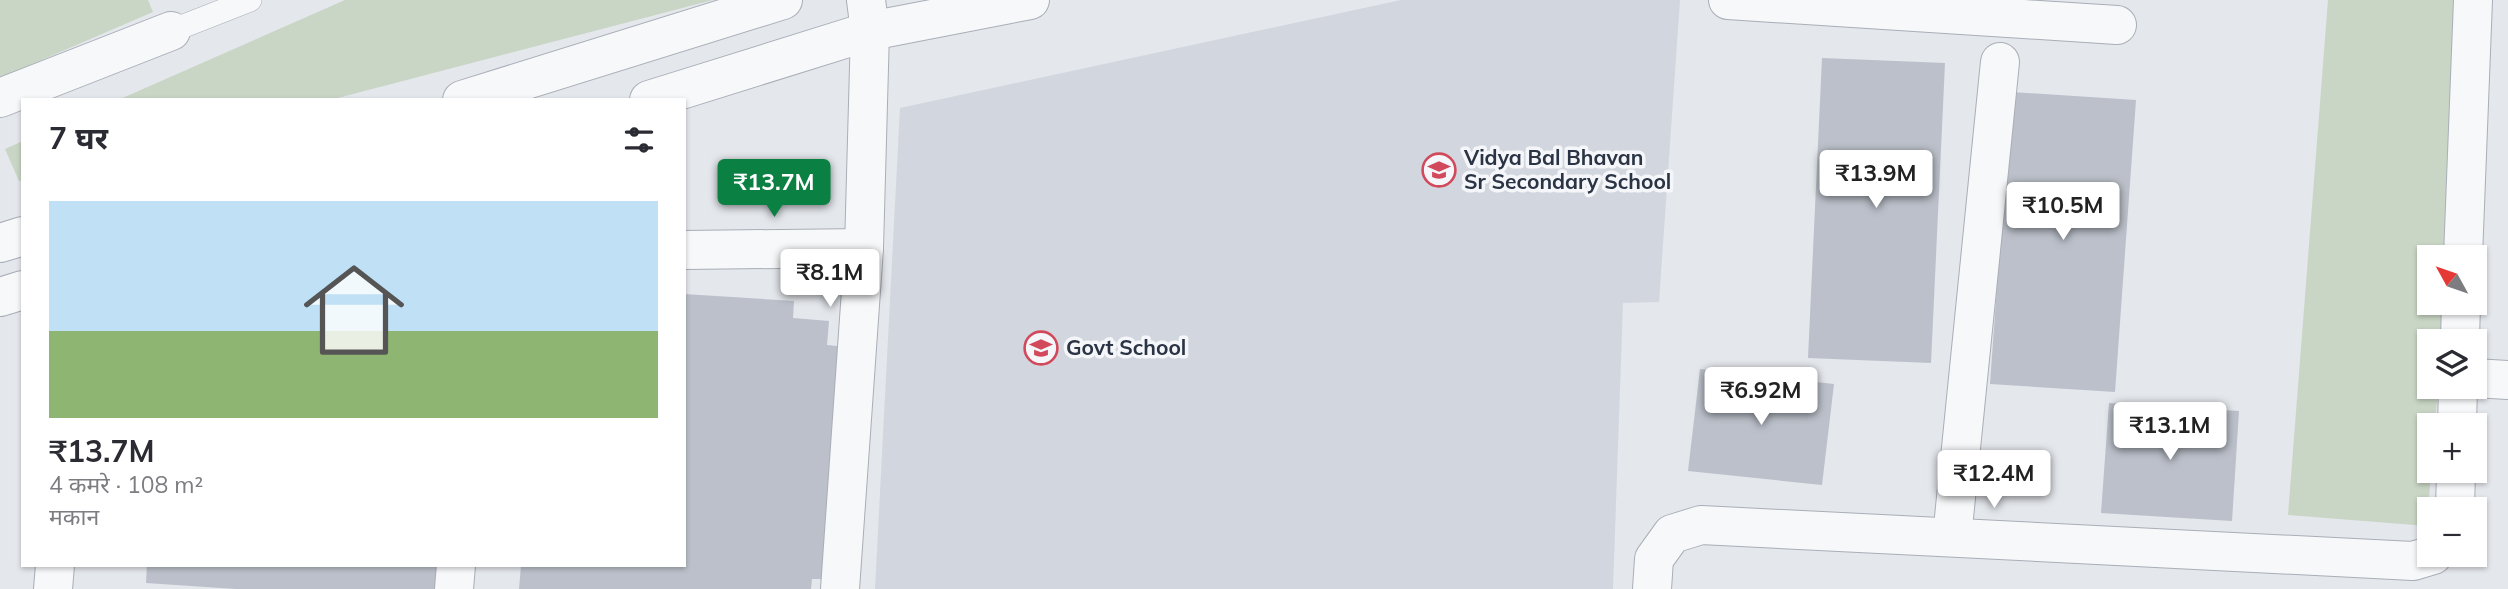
<!DOCTYPE html>
<html lang="hi">
<head>
<meta charset="utf-8">
<style>
  body { margin:0; font-family:Mulish,"Noto Sans Devanagari",sans-serif; background:#f2f2f3; color:#2b2b33; height:100vh; display:flex; flex-direction:column; font-size:26px; white-space:nowrap }
  * { box-sizing:border-box; margin:0 }
  p { font-size:23px; color:#7c7c81 }
  .icon { flex:none; width:38px; height:38px; fill:none; stroke:currentColor; stroke-width:2; stroke-linecap:round; stroke-linejoin:round }
  .map { position:relative; flex:1; overflow:hidden }
  .sheet { position:absolute; left:21px; top:98px; width:665px; height:469px; display:flex; flex-direction:column; background:#fff; border-radius:0px; box-shadow:0 2px 5px #0004 }
  .sheet>* { flex:none }
  .needle { width:46px; rotate:310deg }
  .buttons { position:absolute; left:2417px; top:245px; display:grid; gap:14px }
  .buttons a { display:grid; place-items:center; width:70px; height:70px; border-radius:0px; background:#fff; box-shadow:0 2px 5px #0004; font-size:35px }
  .price { position:absolute; translate:-50% -60px; padding:0 16px; border-radius:7px; background:#fff; color:#222; font-size:23px; line-height:46px; filter:drop-shadow(0 2px 4px #0008) }
  .price::after { content:''; position:absolute; left:50%; top:42px; width:21px; height:16px; margin-left:-10px; background:inherit; clip-path:polygon(0 0,100% 0,50% 100%) }
  .price.selected { background:#0b8043; color:#fff }
  ul { padding:0; list-style:none }
  li { display:grid; align-content:center; gap:14px; height:371px; padding:0 28px }
  li span { display:grid; place-items:center; height:217px; border-radius:0px; color:#555 }
  li>.icon { margin-inline-start:auto }
  span .icon { width:126px; height:126px; fill:#fffc; stroke-width:1 }
  li b { font-size:30px }
  h2 { display:flex; justify-content:space-between; align-items:center; height:84px; padding:0 28px; font-size:30px }
  .map>svg:first-child { display:block }
</style>
</head>
<body>
<div class="map">
<svg width="2508" height="589" viewBox="0 0 2508 589">
  <rect width="100%" height="100%" fill="#e4e7ec"/>
  <path fill="#d2d6de" d="M1401 0H1680L1659 302 1623 303 1613 589H875L900 108Z"/>
  <g fill="#c9d6c5">
    <path d="M0 0H148L153 12 0 78Z"/>
    <path d="M345 0H713L330 100H118Z"/>
    <path d="M2328 0H2469L2448 257H2429V303H2444L2441 341H2429V387H2438L2435 425H2429V471H2431L2427 526 2288 515Z"/>
    <path d="M23 141V180L19 181 5 149Z"/>
  </g>
  <g fill="#bbc0ca">
    <path d="M1822 58 1945 63 1931 363 1808 358Z"/>
    <path d="M2011 92 2136 100 2115 392 1990 384Z"/>
    <path d="M684 294 794 301 793 318 829 321 827 345 847 347 832 579H812L811 589H519L521 565H684Z"/>
    <path d="M1700 369 1834 384 1822 485 1688 471Z"/>
    <path d="M2109 403 2239 411 2232 521 2101 513Z"/>
    <path d="M147 565H438L436 589H236L146 583Z"/>
  </g>
  <g fill="none" stroke-linecap="round" stroke-linejoin="round">
    <defs>
      <path id="service" d="M171 31 250 0"/>
      <g id="minor">
        <path d="M1728 0 2117 25"/>
        <path d="M0 98 171 31"/>
        <path d="M684 250 864 248"/>
        <path d="M2463 257 2473 0"/>
        <path d="M2460 341 2461 303"/>
        <path d="M2474 378 2508 380"/>
        <path d="M2457 425 2458 387"/>
        <path d="M2455 509 2456 471"/>
        <path d="M1952 537 2000 62"/>
        <path d="M454 589 456 565"/>
        <path d="M840 589 864 248 870 31 866 0"/>
        <path d="M1652 589 1654 559 1672 534 1701 525 2413 561 2433 555"/>
      </g>
      <g id="tertiary">
        <path d="M462 100 783 0"/>
        <path d="M649 100 870 31 1030 0"/>
        <path d="M0 243 23 236"/>
        <path d="M0 297 23 290"/>
        <path d="M53 589 55 565"/>
      </g>
    </defs>
    <use href="#service" stroke="#a9aeb7" stroke-width="24"/>
    <use href="#minor" stroke="#a9aeb7" stroke-width="40"/>
    <use href="#tertiary" stroke="#a9aeb7" stroke-width="40"/>
    <use href="#service" stroke="#f7f8fa" stroke-width="23"/>
    <use href="#minor" stroke="#f7f8fa" stroke-width="38"/>
    <use href="#tertiary" stroke="#f7f8fa" stroke-width="38"/>
  </g>
  <defs>
    <symbol id="school-ring" viewBox="-11 -11 22 22"><circle r="9.5" fill="#f4f6f9" stroke="#d1495b" stroke-width="1.5"/><path d="M0-5L7-2L0 1L-7-2ZM-4 1L0 2.5L4 1V4Q0 6-4 4Z" fill="#d1495b"/></symbol>
  </defs>
  <g fill-rule="evenodd">
    <use href="#school-ring" x="1420" y="151" width="38" height="38"/>
    <use href="#school-ring" x="1022" y="329" width="38" height="38"/>
  </g>
  <g text-anchor="middle" stroke-width="7" stroke-linejoin="round" paint-order="stroke">
    <g font-size="21" font-weight="bold" fill="#2b3445" stroke="#f4f6f9" text-anchor="start">
      <text x="1464" y="165">Vidya Bal Bhavan<tspan x="1464" dy="24">Sr Secondary School</tspan></text>
      <text x="1066" y="355">Govt School</text>
    </g>
  </g>
</svg>
<div class="buttons">
<a><svg class="needle" viewBox="-14 -14 28 28"><path d="M0-13l5 13h-10z" fill="#e53935"/><path d="M0 13l5-13h-10z" fill="#7c7c81"/></svg></a>
<a><svg class="icon" aria-label="layers" viewBox="0 0 24 24"><path d="M12 4l9 5-9 5-9-5zM3 14l9 5 9-5"/></svg></a>
<a>+</a>
<a>−</a>
</div>
<b class="price" style="left:1876px;top:210px">₹13.9M</b>
<b class="price selected" style="left:774px;top:219px">₹13.7M</b>
<b class="price" style="left:2063px;top:242px">₹10.5M</b>
<b class="price" style="left:830px;top:309px">₹8.1M</b>
<b class="price" style="left:1761px;top:427px">₹6.92M</b>
<b class="price" style="left:2170px;top:462px">₹13.1M</b>
<b class="price" style="left:1994px;top:510px">₹12.4M</b>
<section class="sheet">
<h2>7 घर<svg class="icon" aria-label="filters" viewBox="0 0 24 24"><path d="M4 7h16M4 17h16"/><circle cx="9" cy="7" r="2"/><circle cx="15" cy="17" r="2"/></svg></h2>
<ul>
<li><span style="background:linear-gradient(#bfe0f5 60%,#8fb573 0)"><svg class="icon" aria-label="home" viewBox="0 0 24 24"><path d="M3 11l9-7 9 7M6 9v11h12V9"/></svg></span><div><b>₹13.7M</b><p>4 कमरे · 108 m²</p><p>मकान</p></div></li>
</ul>
</section>
</div>
</body>
</html>
